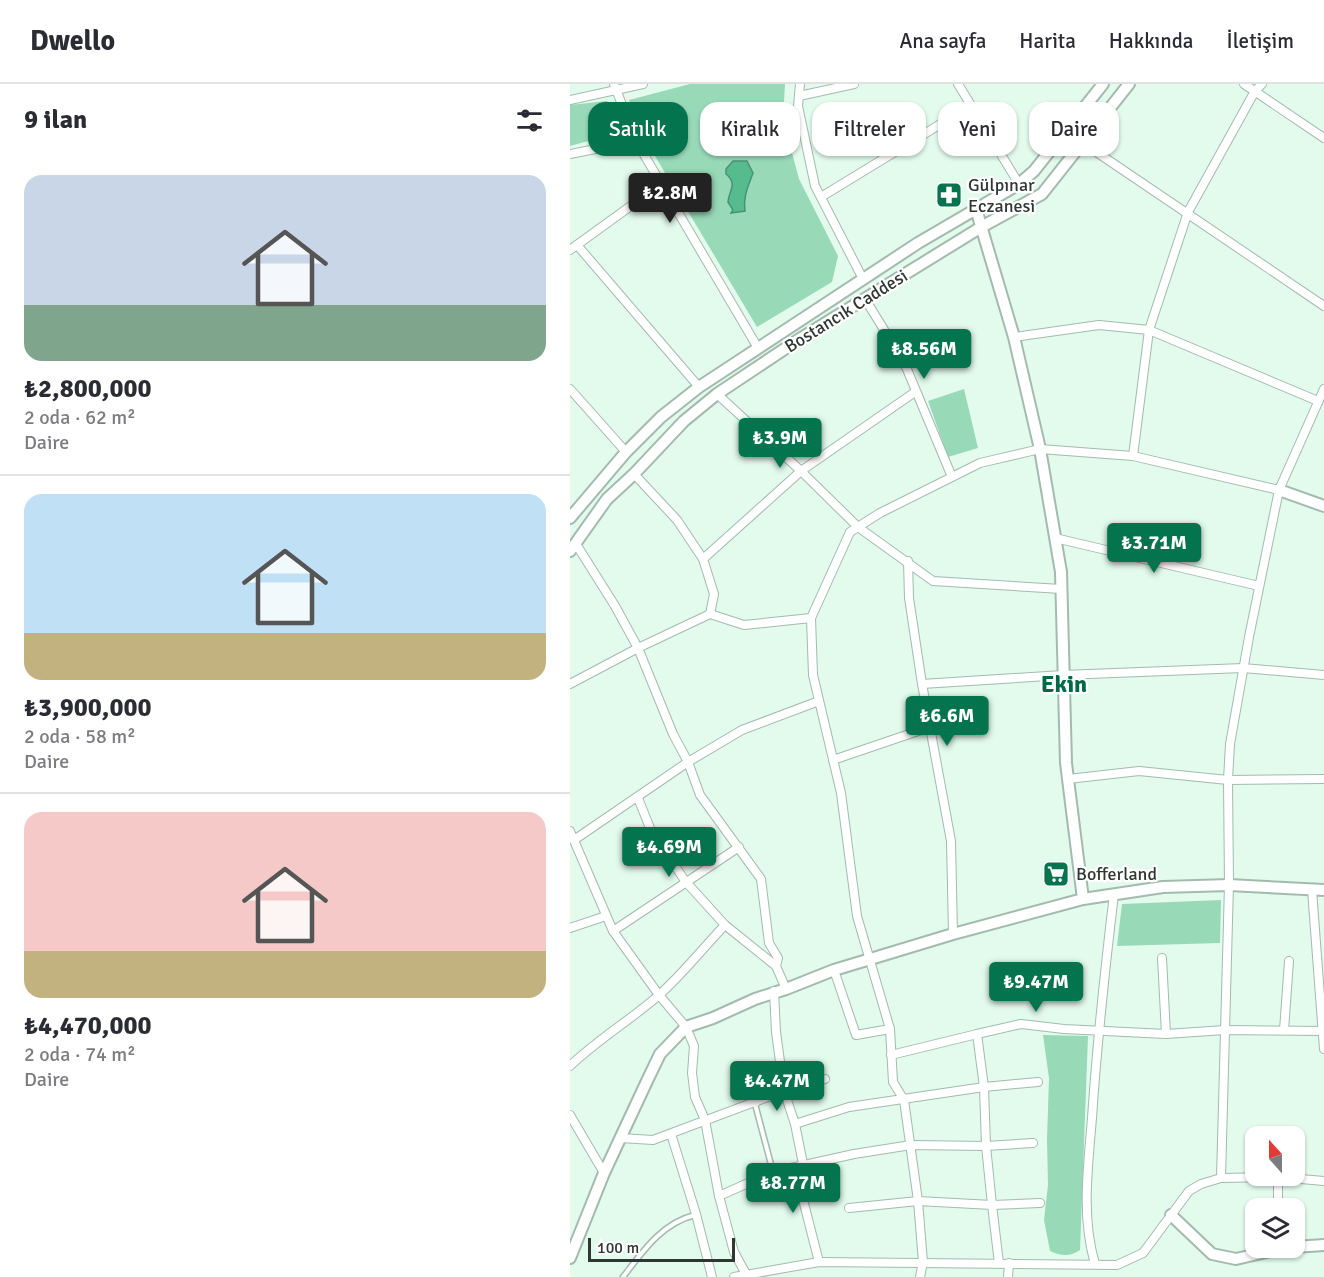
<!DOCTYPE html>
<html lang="tr">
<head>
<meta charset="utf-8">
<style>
  body { margin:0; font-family:Signika,sans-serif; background:#f2f2f3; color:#2b2b33; height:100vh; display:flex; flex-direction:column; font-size:22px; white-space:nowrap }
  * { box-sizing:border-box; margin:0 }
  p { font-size:20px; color:#7c7c81 }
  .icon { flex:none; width:33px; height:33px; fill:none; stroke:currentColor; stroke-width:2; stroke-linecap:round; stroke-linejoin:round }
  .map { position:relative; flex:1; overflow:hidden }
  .panel { display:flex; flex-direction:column; background:#fff; width:570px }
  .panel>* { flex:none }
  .hud { position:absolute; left:18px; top:18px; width:570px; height:54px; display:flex; gap:12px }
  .needle { width:39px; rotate:339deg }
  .fabs { position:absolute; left:675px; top:1042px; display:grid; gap:12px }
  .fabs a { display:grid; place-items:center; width:60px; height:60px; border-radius:12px; background:#fff; box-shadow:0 2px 4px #0004; font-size:30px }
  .scale { position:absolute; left:18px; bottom:15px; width:147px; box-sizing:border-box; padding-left:6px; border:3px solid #2e3732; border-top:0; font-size:16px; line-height:21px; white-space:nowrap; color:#2e3732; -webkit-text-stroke:4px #fff; paint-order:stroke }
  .price { position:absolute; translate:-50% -51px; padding:0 14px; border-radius:6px; background:#04744e; color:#fff; font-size:20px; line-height:39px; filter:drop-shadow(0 2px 3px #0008) }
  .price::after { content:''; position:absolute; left:50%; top:36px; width:18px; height:14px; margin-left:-9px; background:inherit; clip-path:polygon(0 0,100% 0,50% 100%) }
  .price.on { background:#222; color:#fff }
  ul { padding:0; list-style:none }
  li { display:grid; align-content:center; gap:12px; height:318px; padding:0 24px }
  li+li { border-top:2px solid #e1e1e2 }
  li span { display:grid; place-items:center; height:186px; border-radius:18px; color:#555 }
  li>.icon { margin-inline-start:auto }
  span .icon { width:108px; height:108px; fill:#fffc; stroke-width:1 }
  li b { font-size:26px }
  h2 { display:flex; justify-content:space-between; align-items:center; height:72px; padding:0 24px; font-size:26px }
  .pill { padding:0 21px; border-radius:18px; background:#fff; box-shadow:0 2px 4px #0004; font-size:21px; line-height:54px }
  .pill.on { background:#04744e; color:#fff }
  header { display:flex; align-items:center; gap:36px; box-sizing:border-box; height:84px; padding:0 30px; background:#fff; border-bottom:2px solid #e1e1e2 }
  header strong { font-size:28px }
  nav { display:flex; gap:33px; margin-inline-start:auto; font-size:21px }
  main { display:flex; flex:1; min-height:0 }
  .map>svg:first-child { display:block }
</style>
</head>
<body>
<header>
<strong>Dwello</strong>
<nav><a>Ana sayfa</a><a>Harita</a><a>Hakkında</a><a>İletişim</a></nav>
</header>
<main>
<section class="panel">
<h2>9 ilan<svg class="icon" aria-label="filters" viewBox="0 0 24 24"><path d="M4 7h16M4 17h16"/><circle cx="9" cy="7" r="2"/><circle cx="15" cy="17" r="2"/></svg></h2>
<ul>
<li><span style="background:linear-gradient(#c9d6e8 70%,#7fa58c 0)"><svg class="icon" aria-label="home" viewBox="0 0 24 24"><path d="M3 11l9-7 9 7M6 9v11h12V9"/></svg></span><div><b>₺2,800,000</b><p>2 oda · 62 m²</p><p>Daire</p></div></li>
<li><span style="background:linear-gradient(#bfe0f5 75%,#c2b280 0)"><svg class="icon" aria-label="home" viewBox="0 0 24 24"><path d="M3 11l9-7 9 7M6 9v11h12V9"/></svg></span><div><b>₺3,900,000</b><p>2 oda · 58 m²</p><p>Daire</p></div></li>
<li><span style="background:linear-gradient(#f6c9c9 75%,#c2b280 0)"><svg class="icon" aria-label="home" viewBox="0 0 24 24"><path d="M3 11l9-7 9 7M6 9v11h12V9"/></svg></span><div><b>₺4,470,000</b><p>2 oda · 74 m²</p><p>Daire</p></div></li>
</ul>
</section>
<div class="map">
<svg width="754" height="1193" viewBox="0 0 754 1193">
  <rect width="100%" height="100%" fill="#e2fbed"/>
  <g fill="#98d9b8">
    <path d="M120 0H215L213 35 229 95 268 172 262 198 187 243 76 57 59 16Z"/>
    <path d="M37 17 51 48 0 62V21Z"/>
    <path d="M394 305 408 364 378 373 358 317Z"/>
    <path d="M651 816 650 859 547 862 552 820Z"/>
    <path d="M473 951 518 952 510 1166C500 1173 491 1172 480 1167L474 1136 478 1101 477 1056 479 994Z"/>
  </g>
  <path fill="#56bb8d" stroke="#4a9372" stroke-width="1.5" d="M163 77H177L183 89C178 103 173 112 175 127L161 129 163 126 158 118C159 106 168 100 156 90V85Z"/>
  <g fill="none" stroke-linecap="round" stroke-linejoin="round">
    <defs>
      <g id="service">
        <path d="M185 1020 203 1088"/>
        <path d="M53 1193C73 1167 92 1139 125 1131"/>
      </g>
      <g id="minor">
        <path d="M44 0 66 57 188 264"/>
        <path d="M230 0 228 22 245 102 293 195"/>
        <path d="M388 0 449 100"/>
        <path d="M674 0 754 54"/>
        <path d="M229 12 284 0"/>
        <path d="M0 16 73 0"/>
        <path d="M513 59 754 222"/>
        <path d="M0 70 66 57"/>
        <path d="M251 113 400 22"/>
        <path d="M7 161 129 303"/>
        <path d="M0 166 91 100"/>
        <path d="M295 215 334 278 382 393"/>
        <path d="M444 253 529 241 579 246 748 317"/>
        <path d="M0 305 56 368"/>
        <path d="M147 310 231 387 288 443 363 497 491 505"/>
        <path d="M563 372 579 246 618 128 685 7 692 0"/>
        <path d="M64 390 107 436 133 475 144 510 140 530"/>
        <path d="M485 454 689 502"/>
        <path d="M6 460 45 522 68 564 103 650 118 678 130 711 191 795 199 859 208 874 206 882"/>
        <path d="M133 475 231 387 345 308"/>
        <path d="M338 477 339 514 352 600 381 757 383 850"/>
        <path d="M0 600 68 564 140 530 174 541 241 534"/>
        <path d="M352 600 493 591 673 584 754 591"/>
        <path d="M263 676 360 643"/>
        <path d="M498 695 569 687 658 696 754 695"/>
        <path d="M68 714 82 749 116 798 155 841 206 882 216 905"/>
        <path d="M0 747 43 847 89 911 116 943 124 962 122 989 125 1013 135 1036 149 1112 164 1168 176 1190"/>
        <path d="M4 756 118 678 172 646 249 617"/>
        <path d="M742 806 754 965"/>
        <path d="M0 844 36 832"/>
        <path d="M43 847 169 763"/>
        <path d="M592 874 596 950"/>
        <path d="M264 886 286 951 320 945"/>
        <path d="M204 907 206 948 214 1007 225 1040 233 1080 230 1104 249 1178"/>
        <path d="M714 946 719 877"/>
        <path d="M407 950 451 940 494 945 596 950 655 946 754 947"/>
        <path d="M321 971 407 950 414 1003 416 1062 422 1121 429 1179"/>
        <path d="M0 982C27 956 59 937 88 912 112 891 133 864 155 841"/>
        <path d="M183 987 185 1019"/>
        <path d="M0 1031 34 1089"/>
        <path d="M225 1040 279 1023 414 1003 468 998"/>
        <path d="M101 1050 126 1130 142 1193"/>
        <path d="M50 1054 83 1056 214 1007 255 995"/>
        <path d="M651 1094 659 801 658 696 660 660 679 553 709 406 754 305"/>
        <path d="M149 1112 203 1088 284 1070 341 1061 416 1062 463 1059"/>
        <path d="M279 1124 348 1117 422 1121 470 1119"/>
        <path d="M708 1125V1093"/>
        <path d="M525 1180C511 1132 518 1084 522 1034 527 959 535 885 544 810"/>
        <path d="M164 1193 249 1178 547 1181 573 1169 619 1107 631 1100 651 1094 708 1093 754 1097"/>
        <path d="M350 1193 353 1178 348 1117 334 1016 323 998 320 945 287 832 271 709 243 591 241 534 280 448 310 429 410 379 470 365 563 372 709 406"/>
        <path d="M438 1193 439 1179"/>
      </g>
      <g id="tertiary">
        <path d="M406 125 444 253 470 365 491 488 496 679 513 815"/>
        <path d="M709 406 754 422"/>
        <path d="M601 1131 642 1170 666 1175 713 1164"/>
        <path d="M724 1163 754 1161"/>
        <path d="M0 1174 34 1089 77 997 90 970 116 943 143 934 185 915 216 905 264 886 383 850 513 815 593 803 659 801 754 806"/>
      </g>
      <g id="secondary">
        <path d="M0 434 56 368 91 333 129 303 348 159 449 100 464 87 533 0"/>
        <path d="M0 467 37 415 64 390 114 337 147 310 228 256 413 142 472 110 559 0"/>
      </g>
    </defs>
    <use href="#service" stroke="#a3bbae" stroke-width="7"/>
    <use href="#minor" stroke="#a3bbae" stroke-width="10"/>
    <use href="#tertiary" stroke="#a3bbae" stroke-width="14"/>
    <use href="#secondary" stroke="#a3bbae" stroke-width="14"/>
    <use href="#service" stroke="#fff" stroke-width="4"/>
    <use href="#minor" stroke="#fff" stroke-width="8"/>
    <use href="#tertiary" stroke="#fff" stroke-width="10"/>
    <use href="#secondary" stroke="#fff" stroke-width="10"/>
  </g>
  <defs>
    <symbol id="pharmacy-square" viewBox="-11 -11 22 22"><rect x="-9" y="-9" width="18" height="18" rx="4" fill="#04744e" stroke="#fff"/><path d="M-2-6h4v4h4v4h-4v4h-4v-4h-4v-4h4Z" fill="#fff"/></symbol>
    <symbol id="supermarket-square" viewBox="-11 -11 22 22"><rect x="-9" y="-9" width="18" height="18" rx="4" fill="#04744e" stroke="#fff"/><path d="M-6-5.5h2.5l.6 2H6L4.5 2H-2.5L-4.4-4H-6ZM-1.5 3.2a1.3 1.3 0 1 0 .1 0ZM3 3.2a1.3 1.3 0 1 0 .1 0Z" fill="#fff"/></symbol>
  </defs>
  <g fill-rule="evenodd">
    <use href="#pharmacy-square" x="364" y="96" width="30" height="30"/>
    <use href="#supermarket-square" x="471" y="775" width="30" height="30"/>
  </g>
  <g text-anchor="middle" stroke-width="4.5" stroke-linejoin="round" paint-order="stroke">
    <g font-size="18" fill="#2e3732" stroke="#fff" text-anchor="start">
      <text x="398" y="107">Gülpınar<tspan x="398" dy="21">Eczanesi</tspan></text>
      <text x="506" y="796">Bofferland</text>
    </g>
    <g font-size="18" fill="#2e3732" stroke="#fff">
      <text transform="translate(276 227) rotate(-32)" y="6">Bostancık Caddesi</text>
    </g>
    <g font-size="24" font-weight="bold" fill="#026845" stroke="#fff">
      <text x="494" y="608">Ekin</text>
    </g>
  </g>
</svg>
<div class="fabs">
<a><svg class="needle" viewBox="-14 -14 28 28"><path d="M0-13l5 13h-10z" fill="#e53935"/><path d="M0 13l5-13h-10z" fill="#7c7c81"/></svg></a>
<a><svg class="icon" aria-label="layers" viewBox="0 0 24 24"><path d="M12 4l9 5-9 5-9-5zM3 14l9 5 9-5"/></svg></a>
</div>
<div class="scale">100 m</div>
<b class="price on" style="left:100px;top:140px">₺2.8M</b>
<b class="price" style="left:354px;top:296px">₺8.56M</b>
<b class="price" style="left:210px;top:385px">₺3.9M</b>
<b class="price" style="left:584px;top:490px">₺3.71M</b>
<b class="price" style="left:377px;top:663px">₺6.6M</b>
<b class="price" style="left:99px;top:794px">₺4.69M</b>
<b class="price" style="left:466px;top:929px">₺9.47M</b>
<b class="price" style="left:207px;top:1028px">₺4.47M</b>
<b class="price" style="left:223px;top:1130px">₺8.77M</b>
<div class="hud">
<a class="pill on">Satılık</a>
<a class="pill">Kiralık</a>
<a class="pill">Filtreler</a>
<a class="pill">Yeni</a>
<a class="pill">Daire</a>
</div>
</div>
</main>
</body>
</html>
